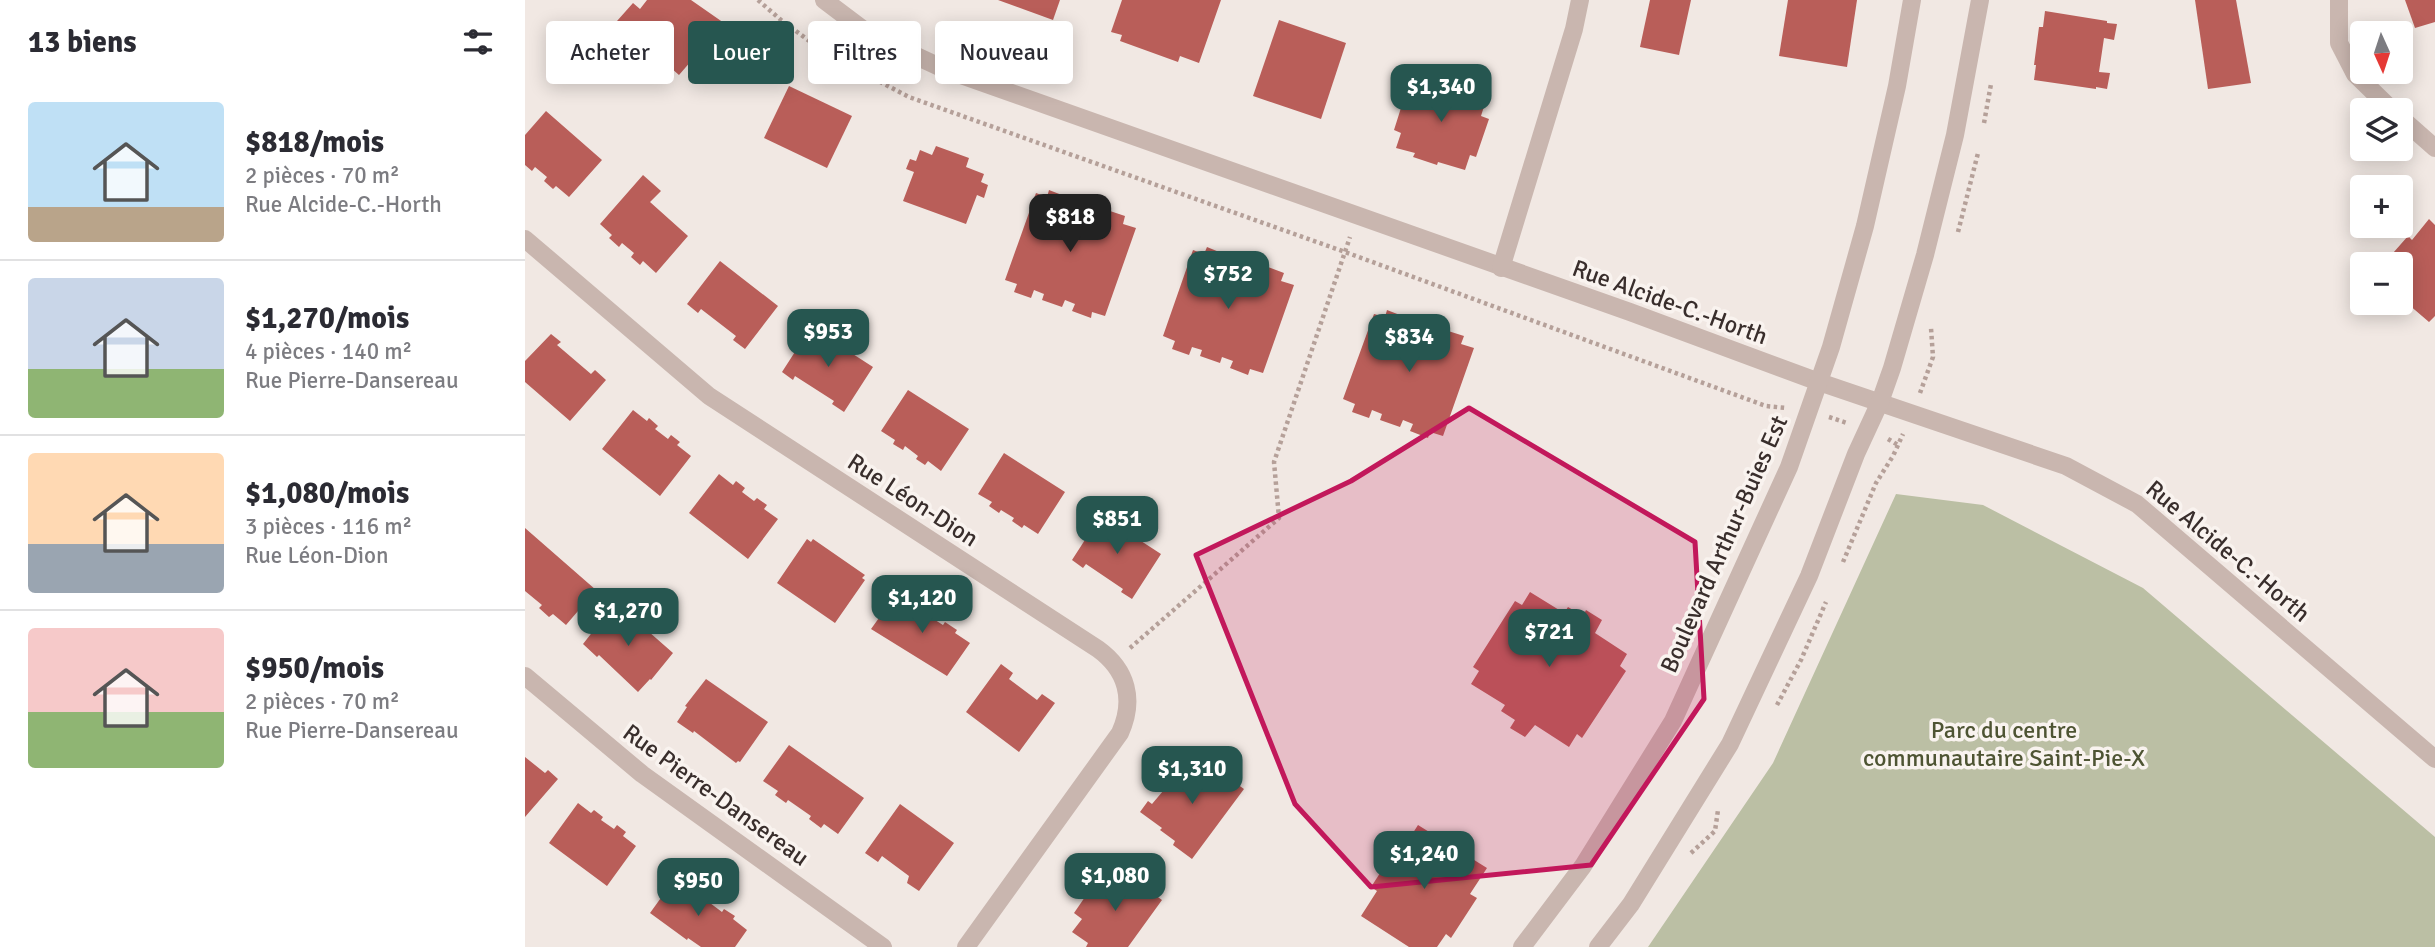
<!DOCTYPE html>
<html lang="fr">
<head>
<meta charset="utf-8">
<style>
  body { margin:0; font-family:Signika,sans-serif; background:#f7f7f7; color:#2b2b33; height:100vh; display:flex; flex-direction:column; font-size:26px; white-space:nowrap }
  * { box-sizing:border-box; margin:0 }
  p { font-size:23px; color:#7c7c81 }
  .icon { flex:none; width:38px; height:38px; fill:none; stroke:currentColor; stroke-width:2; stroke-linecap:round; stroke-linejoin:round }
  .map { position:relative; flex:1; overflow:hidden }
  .drawer { display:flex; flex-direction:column; background:#fff; width:525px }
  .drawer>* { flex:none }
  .banner { position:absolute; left:21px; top:21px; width:665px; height:63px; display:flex; gap:14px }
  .needle { width:46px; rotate:177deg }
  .fabs { position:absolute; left:1825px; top:21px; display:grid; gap:14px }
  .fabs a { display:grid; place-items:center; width:63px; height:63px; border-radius:7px; background:#fff; box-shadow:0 4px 18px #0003; font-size:35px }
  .price { position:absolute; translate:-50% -60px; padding:0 16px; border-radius:14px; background:#265650; color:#fff; font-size:23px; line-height:46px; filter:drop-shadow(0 2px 4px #0008) }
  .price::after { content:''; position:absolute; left:50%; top:42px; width:21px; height:16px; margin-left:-10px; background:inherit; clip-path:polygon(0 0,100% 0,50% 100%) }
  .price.active { background:#222; color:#fff }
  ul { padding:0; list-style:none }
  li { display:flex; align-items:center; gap:21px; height:175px; padding:0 28px }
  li+li { border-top:2px solid #e1e1e2 }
  li span { display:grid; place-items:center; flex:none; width:196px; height:140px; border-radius:7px; color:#555 }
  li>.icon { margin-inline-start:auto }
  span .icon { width:84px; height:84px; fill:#fffc; stroke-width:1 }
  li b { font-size:30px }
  h2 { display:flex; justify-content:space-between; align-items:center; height:84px; padding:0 28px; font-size:30px }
  .tag { padding:0 24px; border-radius:7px; background:#fff; box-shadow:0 4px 18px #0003; font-size:24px; line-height:63px }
  .tag.active { background:#265650; color:#fff }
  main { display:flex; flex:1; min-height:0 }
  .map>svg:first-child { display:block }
</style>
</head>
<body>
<main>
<section class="drawer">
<h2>13 biens<svg class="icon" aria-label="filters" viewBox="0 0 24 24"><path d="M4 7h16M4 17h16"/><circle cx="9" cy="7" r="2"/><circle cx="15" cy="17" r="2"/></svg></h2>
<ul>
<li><span style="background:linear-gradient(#bfe0f5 75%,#b9a48a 0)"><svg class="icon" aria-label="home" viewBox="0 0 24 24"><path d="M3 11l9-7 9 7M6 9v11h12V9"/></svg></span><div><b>$818/mois</b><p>2 pièces · 70 m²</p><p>Rue Alcide-C.-Horth</p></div></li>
<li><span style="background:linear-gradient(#c9d6e8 65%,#8fb573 0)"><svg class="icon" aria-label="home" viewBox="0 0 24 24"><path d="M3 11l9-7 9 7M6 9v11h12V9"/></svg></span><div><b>$1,270/mois</b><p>4 pièces · 140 m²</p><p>Rue Pierre-Dansereau</p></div></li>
<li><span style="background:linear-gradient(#ffd9b3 65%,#9aa5b1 0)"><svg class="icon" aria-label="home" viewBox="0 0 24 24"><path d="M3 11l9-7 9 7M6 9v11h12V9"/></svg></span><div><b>$1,080/mois</b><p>3 pièces · 116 m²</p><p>Rue Léon-Dion</p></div></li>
<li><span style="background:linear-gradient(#f6c9c9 60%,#8fb573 0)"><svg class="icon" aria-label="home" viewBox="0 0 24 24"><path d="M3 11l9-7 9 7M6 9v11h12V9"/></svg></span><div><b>$950/mois</b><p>2 pièces · 70 m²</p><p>Rue Pierre-Dansereau</p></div></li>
</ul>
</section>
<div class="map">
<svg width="1910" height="947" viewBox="0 0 1910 947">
  <rect width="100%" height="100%" fill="#f1e8e3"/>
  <path fill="#bbbfa4" d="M1371 494 1458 505 1618 588 1910 837V947H1123L1248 763Z"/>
  <g fill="#b95e59">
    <path d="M122 0H166L199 23 154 75 92 21 108 3 115 9Z"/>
    <path d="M473 0H535L528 20Z"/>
    <path d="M597 0H696L674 63 655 56 653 62 595 41 597 35 586 32Z"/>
    <path d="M1125 0H1166L1154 55 1115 47Z"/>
    <path d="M1263 0H1332L1322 67 1254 56Z"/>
    <path d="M1670 0H1711L1726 83 1683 89Z"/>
    <path d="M1880 0H1910V22L1890 28Z"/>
    <path d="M1520 11 1582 21V23L1592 24 1589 40 1579 38 1574 72 1585 73 1582 89 1571 87V89L1509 80 1511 65H1509L1514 27H1518Z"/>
    <path d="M754 20 821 43 796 119 728 96Z"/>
    <path d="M893 78 911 84 912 78 936 86 934 91 961 100 956 116 964 119 951 157 945 155 940 170 913 162 912 165 888 157 890 153 871 148 876 133 869 130 881 92 888 94Z"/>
    <path d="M264 86 327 116 302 168 239 138Z"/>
    <path d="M21 111 77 160 44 197 31 186 28 189 19 181 22 177 10 167 7 171 0 165V135Z"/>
    <path d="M411 146 444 158 441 167 459 174 456 182 463 185 459 198 452 195 441 224 378 201 389 172 381 169 385 159 391 161 395 150 407 155Z"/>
    <path d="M118 175 136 191 125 202 163 236 131 273 118 261 115 265 106 257 109 253 97 243 94 247 84 238 87 235 75 224Z"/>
    <path d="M524 190 542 197 539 203 550 207 552 202 573 209 571 214 580 217 582 210 600 216 598 224 611 228 580 316 567 312 566 318 547 311 550 304 540 300 537 307 517 300 519 294 509 290 506 298 489 292 492 284 480 280 511 193 522 197Z"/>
    <path d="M1904 219 1910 225V316L1904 322 1876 298V264H1865L1861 261 1883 236 1887 240Z"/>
    <path d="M682 247 699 254 697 260 707 264 709 259 730 266 729 270 738 273 740 266 759 273 756 281 769 285 738 373 725 369 723 375 705 368 708 361 697 357 695 363 675 356 677 350 667 347 664 355 647 349 650 341 638 336 668 250 679 254Z"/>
    <path d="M195 261 253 306 220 349 208 340 211 336 176 309 173 313 162 304Z"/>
    <path d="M862 310 880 317 878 323 887 327 890 322 910 329 908 333 918 337 920 330 939 336 936 344 949 348 918 436 905 432 903 438 885 431 888 424 878 420 875 427 855 420 857 414 847 410 844 418 827 412 830 404 818 399 849 314 860 317Z"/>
    <path d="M286 327 348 367 319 412 307 404 309 401 270 376 268 380 257 372Z"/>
    <path d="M26 334 36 342 32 345 66 374 70 370 81 380 45 421 0 382V361Z"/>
    <path d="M383 390 444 429 416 471 403 461 400 465 391 459 393 456 380 446 378 450 368 444 370 440 356 431Z"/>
    <path d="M108 410 122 421 124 418 133 426 130 429 143 439 146 435 155 442 152 445 166 456 135 496 77 449Z"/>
    <path d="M479 453 540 492 513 534 499 525 497 528 487 521 489 518 476 510 474 513 464 506 467 502 453 494Z"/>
    <path d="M194 474 208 485 211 481 220 488 217 492 229 501 232 498 242 505 239 509 253 519 223 559 164 513Z"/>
    <path d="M576 515 636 554 607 599 596 592 598 589 561 564 558 568 547 560Z"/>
    <path d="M0 528 71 590 41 625 28 614 24 617 14 608 17 605 0 591Z"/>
    <path d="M282 539 286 542 288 539 340 575 337 578 340 580 310 623 252 583Z"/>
    <path d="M1005 592 1039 613 1043 607 1058 616 1061 610 1077 620 1070 633 1102 654 1095 666 1101 671 1057 738 1052 734 1044 747 1010 725 1000 737 985 728 990 720 976 711 980 705 946 684 954 671 948 667 990 601 997 605Z"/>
    <path d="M374 596 388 606 391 602 402 609 399 613 418 625 420 622 432 630 430 633 445 643 422 676 346 629 359 611 362 614Z"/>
    <path d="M91 603 148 653 126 680 125 679 113 692 74 655 72 657 58 644 69 630 68 629Z"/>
    <path d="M476 664 488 673 484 679 512 700 517 694 530 703 494 752 441 712Z"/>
    <path d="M181 679 243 722 215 762 213 761 211 763 169 731 168 733 152 722 162 707 160 706Z"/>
    <path d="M264 745 339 798 313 834 299 824 296 828 284 819 286 816 263 800 261 803 250 795 253 791 238 781Z"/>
    <path d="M658 756 693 781 698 774 719 789 667 859 648 845 650 841 635 830 637 828 615 812 623 801 627 804 644 784 652 774 648 771Z"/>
    <path d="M0 757 20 773 23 770 33 779 0 817Z"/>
    <path d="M53 803 66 813 69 810 78 817 76 820 89 829 92 825 101 832 98 836 111 846 82 886 24 843Z"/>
    <path d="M375 804 429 843 394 891 382 883 384 876 357 856 353 862 340 853Z"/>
    <path d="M893 825 962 868 945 894 952 898 926 938 921 934 912 947H884L836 916 852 891 846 887 872 847 877 850Z"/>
    <path d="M589 874 605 885 609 880 637 900 603 947H561L563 943 547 932 557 919 549 913 571 881 580 887Z"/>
    <path d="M154 880 167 890 169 887 179 894 177 897 197 912 199 909 210 916 208 919 222 930 210 947H176L163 938 162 940 125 913 138 895 141 897Z"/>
  </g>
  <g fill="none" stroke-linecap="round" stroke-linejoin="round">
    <g stroke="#b5a099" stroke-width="4.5" stroke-dasharray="3.5 3.5" stroke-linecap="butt">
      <path d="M233 0 256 20 302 54 384 97 820 252 1241 406 1261 408"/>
      <path d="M1459 123 1466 84"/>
      <path d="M1433 232 1453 153"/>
      <path d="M1395 393 1408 357 1406 328"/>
      <path d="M1304 417 1322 423"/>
      <path d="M1363 439 1373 445"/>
      <path d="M1318 562 1351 483 1368 456 1378 434"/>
      <path d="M605 648 754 518 749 462 825 237"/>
      <path d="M1252 705 1276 660 1301 602"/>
      <path d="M1166 853 1190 831 1193 810"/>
    </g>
    <g stroke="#c9b6af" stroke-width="18">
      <path d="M299 0 344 34 419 69 1105 312 1294 382 1541 466 1612 504 1910 759"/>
      <path d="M1814 0V43L1830 74 1867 110"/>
      <path d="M1876 118 1910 148"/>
      <path d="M0 239 184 396 573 649C602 670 610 700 595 733L441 947"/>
      <path d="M976 268 1049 29 1055 0"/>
      <path d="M0 676 117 774 358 947"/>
    </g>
    <g stroke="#c9b6af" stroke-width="18">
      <path d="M997 947 1058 866 1148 721 1264 467 1306 347 1340 226 1372 86 1387 0"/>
      <path d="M1073 947 1106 904 1205 744 1284 576 1331 454 1355 402 1367 368 1400 255 1430 135 1455 0"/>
    </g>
  </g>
  <path fill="#c2185b" fill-opacity="0.2" stroke="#c2185b" stroke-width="5" stroke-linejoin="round" d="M944 408 1170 542 1179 699 1066 865 846 887 770 804 671 555 826 481Z"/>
  <g text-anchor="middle" stroke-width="7" stroke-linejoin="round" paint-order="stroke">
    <g font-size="24" fill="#392e2c" stroke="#f9f3ef">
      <text transform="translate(1145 302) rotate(20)" y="8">Rue Alcide-C.-Horth</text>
      <text transform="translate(388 500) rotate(33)" y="8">Rue Léon-Dion</text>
      <text transform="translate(1199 544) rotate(-66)" y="8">Boulevard Arthur-Buies Est</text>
      <text transform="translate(1703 551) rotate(40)" y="8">Rue Alcide-C.-Horth</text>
      <text transform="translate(191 795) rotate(36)" y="8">Rue Pierre-Dansereau</text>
    </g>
    <g font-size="24" fill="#4e5433" stroke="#f9f3ef">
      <text x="1479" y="738">Parc du centre<tspan x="1479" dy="28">communautaire Saint-Pie-X</tspan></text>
    </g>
  </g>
</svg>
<div class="fabs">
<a><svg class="needle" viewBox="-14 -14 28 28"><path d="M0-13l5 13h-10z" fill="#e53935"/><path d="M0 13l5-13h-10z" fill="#7c7c81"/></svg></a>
<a><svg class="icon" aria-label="layers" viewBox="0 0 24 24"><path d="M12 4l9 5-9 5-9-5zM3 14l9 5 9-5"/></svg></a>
<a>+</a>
<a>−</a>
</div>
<b class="price" style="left:916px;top:124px">$1,340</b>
<b class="price active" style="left:545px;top:254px">$818</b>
<b class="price" style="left:703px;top:311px">$752</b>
<b class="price" style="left:303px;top:369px">$953</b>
<b class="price" style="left:884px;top:374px">$834</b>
<b class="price" style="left:592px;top:556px">$851</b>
<b class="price" style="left:397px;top:635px">$1,120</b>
<b class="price" style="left:103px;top:648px">$1,270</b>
<b class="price" style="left:1024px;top:669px">$721</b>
<b class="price" style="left:667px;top:806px">$1,310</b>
<b class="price" style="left:899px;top:891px">$1,240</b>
<b class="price" style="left:590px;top:913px">$1,080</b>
<b class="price" style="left:173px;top:918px">$950</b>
<div class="banner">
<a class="tag">Acheter</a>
<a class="tag active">Louer</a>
<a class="tag">Filtres</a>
<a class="tag">Nouveau</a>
</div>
</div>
</main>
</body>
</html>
